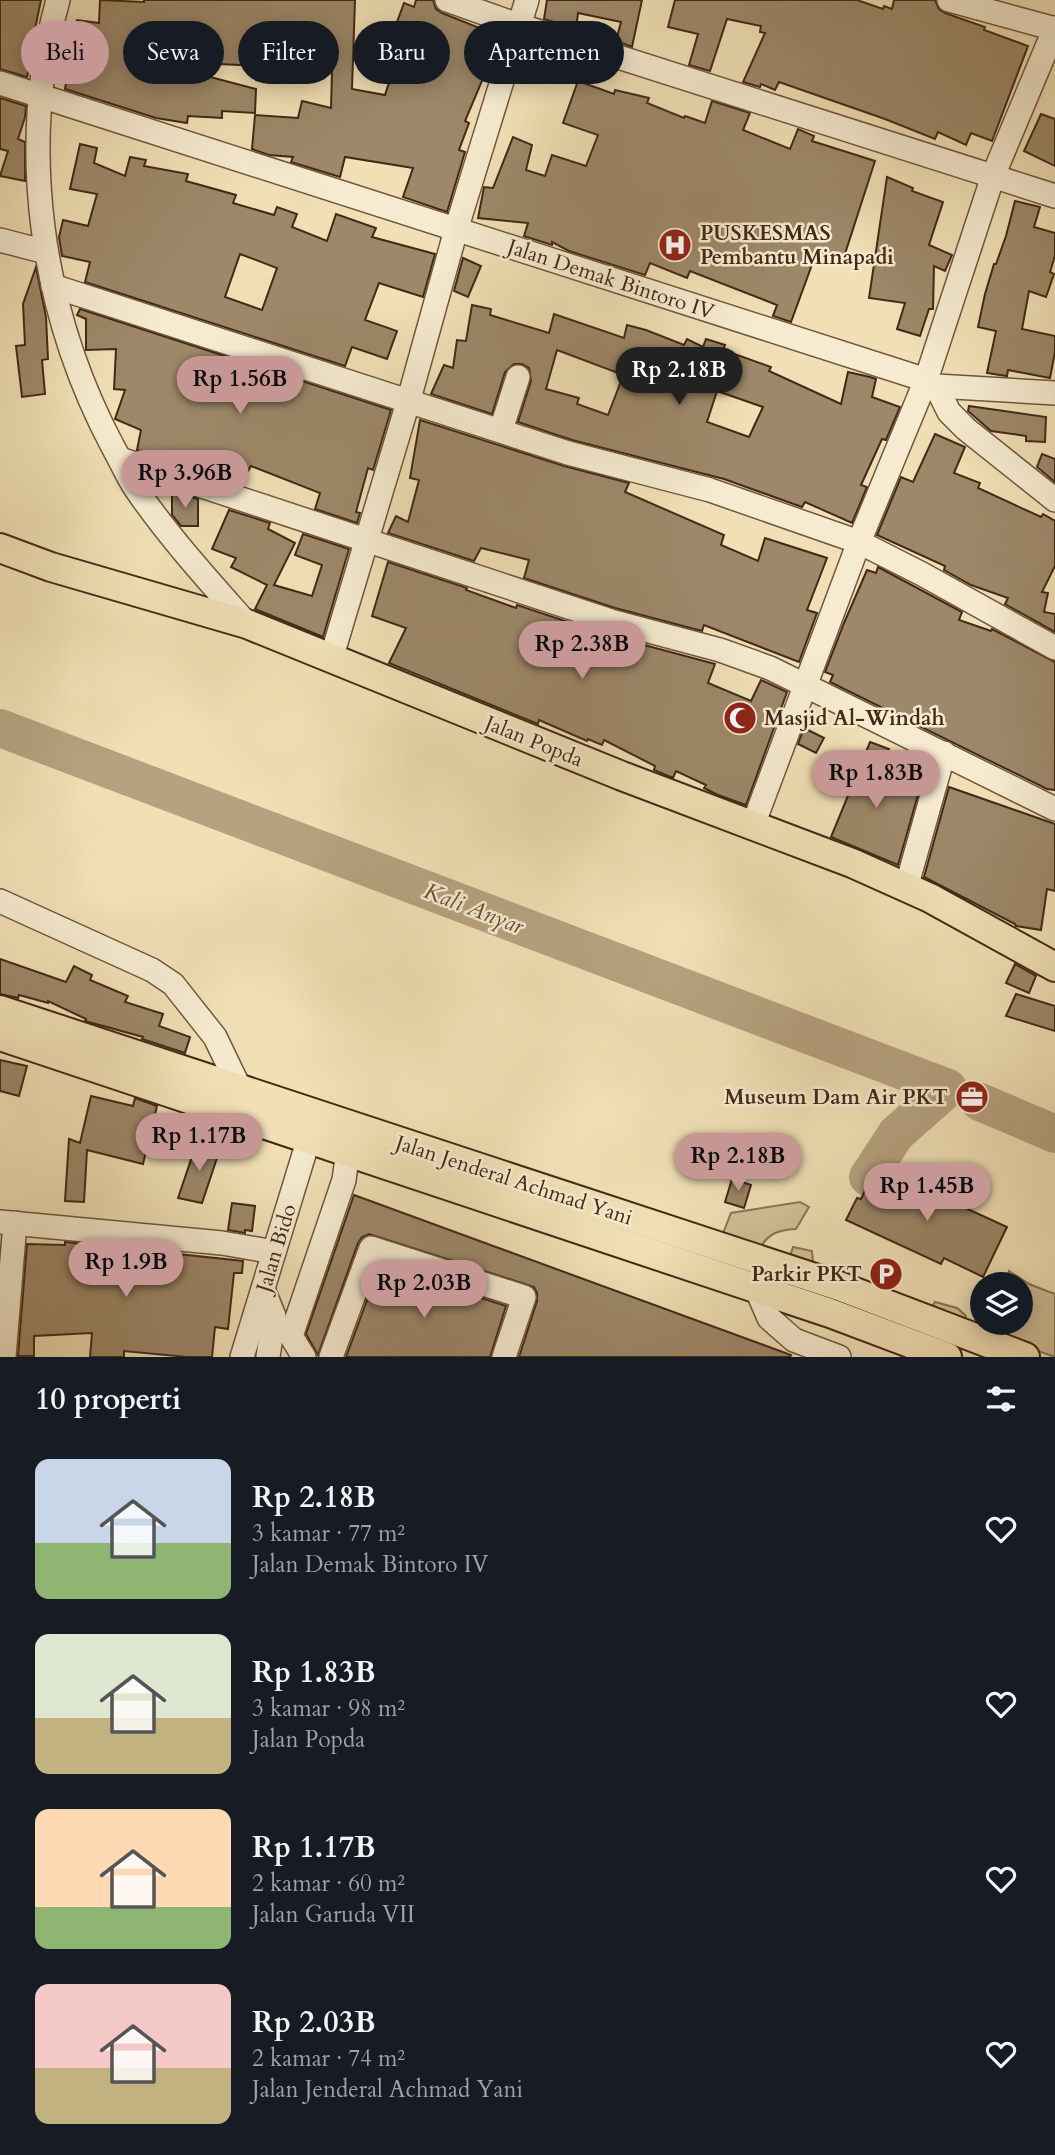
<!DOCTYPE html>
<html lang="id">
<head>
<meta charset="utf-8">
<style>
  body { margin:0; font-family:Cardo,serif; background:#20242c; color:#f1f3f6; height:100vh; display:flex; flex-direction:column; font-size:26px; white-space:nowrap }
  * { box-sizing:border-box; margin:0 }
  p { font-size:23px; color:#9ea1a6 }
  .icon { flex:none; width:38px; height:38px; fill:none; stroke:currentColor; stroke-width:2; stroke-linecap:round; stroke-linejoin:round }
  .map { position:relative; height:1357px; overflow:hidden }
  .sheet { display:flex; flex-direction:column; background:#171b24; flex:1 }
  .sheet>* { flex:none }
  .banner { position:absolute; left:21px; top:21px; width:700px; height:63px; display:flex; gap:14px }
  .buttons { position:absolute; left:970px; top:1272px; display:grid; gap:14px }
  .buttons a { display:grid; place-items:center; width:63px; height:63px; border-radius:50%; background:#171b24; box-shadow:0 4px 18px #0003; font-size:35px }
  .price { position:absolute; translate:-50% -60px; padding:0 16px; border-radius:24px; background:#c59692; color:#111; font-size:23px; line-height:46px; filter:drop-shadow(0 2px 4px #0008) }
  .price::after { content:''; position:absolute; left:50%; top:42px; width:21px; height:16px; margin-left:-10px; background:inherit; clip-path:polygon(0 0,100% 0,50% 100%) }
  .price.selected { background:#222; color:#fff }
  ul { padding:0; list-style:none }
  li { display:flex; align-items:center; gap:21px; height:175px; padding:0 35px }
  li span { display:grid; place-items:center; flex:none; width:196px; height:140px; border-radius:14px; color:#555 }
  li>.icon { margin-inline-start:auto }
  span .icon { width:84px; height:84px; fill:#fffc; stroke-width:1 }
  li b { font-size:30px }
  h2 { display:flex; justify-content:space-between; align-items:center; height:84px; padding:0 35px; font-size:30px }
  .tag { padding:0 24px; border-radius:32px; background:#171b24; box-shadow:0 4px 18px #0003; font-size:24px; line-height:63px }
  .tag.selected { background:#c59692; color:#111 }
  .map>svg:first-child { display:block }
</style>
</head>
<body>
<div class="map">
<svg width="1055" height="1357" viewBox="0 0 1055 1357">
  <rect width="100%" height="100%" fill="#f1e0b6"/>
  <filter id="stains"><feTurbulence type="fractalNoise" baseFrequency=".00286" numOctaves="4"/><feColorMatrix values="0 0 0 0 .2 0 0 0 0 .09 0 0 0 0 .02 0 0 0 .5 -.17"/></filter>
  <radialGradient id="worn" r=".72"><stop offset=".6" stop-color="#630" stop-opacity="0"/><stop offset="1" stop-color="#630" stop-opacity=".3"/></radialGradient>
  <g fill="#d3c19b" stroke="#8a7558" stroke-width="2">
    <path d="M800 1202 809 1207 796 1229C778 1230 769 1233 760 1248L722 1236 731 1213Z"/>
    <path d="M793 1247 812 1251 813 1263 932 1307 935 1302 957 1308 966 1316 965 1324 789 1260Z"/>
    <path d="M1009 1271 1029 1284 1055 1294V1357L988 1333 999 1323H1020V1284H1007Z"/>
  </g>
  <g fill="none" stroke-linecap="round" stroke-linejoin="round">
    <g stroke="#b6a280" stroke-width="38">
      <path d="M0 728 948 1088 896 1134 868 1177"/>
      <path d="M980 1102 1055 1134"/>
    </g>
  </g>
  <g fill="#9d8869" stroke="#422916" stroke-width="2" fill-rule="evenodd">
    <path d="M0 0H41L28 63 30 64 27 77 0 69Z"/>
    <path d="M100 0 144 2V0H355L352 89 385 95 407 26 397 22 404 3 414 7 416 0H433L436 9 442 13 497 35 487 69 465 121 469 123 459 150 465 152 447 212 403 197 413 168 345 157 340 177 291 162 293 157 269 155 252 149 255 115 298 118 302 101 331 108 332 71 304 69V64L261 57V66L197 63 195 73 256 89 255 113 222 111V118L188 116 187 123 156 118 65 89 77 20 99 23Z"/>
    <path d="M547 0H642L632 47 616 41 621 22 578 13 576 29 544 19Z"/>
    <path d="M675 0H857L883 9 884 6 892 9 894 0H935L939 9 945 13 985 27 984 30 1028 46 992 141 971 133 966 145 938 132 935 139 885 119 779 82 775 90 761 84 760 87 743 82 765 33 760 32 761 26 727 19 710 71 689 65 698 34 668 27Z"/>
    <path d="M539 47 553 51 551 61 538 58Z"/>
    <path d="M578 81 614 94 615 90 649 98 647 103 684 118 685 116 705 123 712 101 750 113 743 130 790 149 798 129 814 136 812 141 875 161 843 260 817 251 791 322 773 316 777 305 690 271 687 278 650 263 645 275 569 251 552 242V245L524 236 528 223 478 218 484 187 493 188 513 137 532 145 526 170 545 176 552 155 586 166 598 135 563 123Z"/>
    <path d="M0 98 26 106 25 117 18 139 25 142V181L0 176 8 151 0 149Z"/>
    <path d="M1041 114 1055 119V166L1024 151Z"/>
    <path d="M80 144 97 148 94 163 125 176 130 157 146 160 144 166 188 174 186 181 236 195 233 203 274 215 277 207 297 214 292 227 327 241 336 214 376 228 372 237 435 254 423 297 379 283 365 320 397 331 387 359 352 347 345 366 85 282 90 262 62 256 59 237 63 220 88 226 97 194 70 189ZM240 254 277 268 262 310 225 297Z"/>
    <path d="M887 177 913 188 912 191 943 202 929 245 952 255 945 271 934 266 933 309H929L920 336 897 329 905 303 869 298Z"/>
    <path d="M1015 201 1040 207 1034 227 1055 233V256L1050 272 1054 274 1046 297 1029 291 1022 329 1055 336V352L1050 378 1008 370 1007 376 987 373 996 331 978 327 985 294 994 264H996L1006 236Z"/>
    <path d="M463 258 481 266 468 297 454 291Z"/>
    <path d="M36 267 46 317 48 359 42 360 45 394 22 397 16 346 25 345 23 304Z"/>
    <path d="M472 305 491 309 490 315 549 333 554 314 624 338 627 325 646 330 684 345 687 339 703 347 706 339 725 345 723 350 771 367 769 371 841 404 848 372 870 377 876 379 872 397 900 407 886 440 882 439 861 485 867 487 852 523 805 502 802 507 724 479 572 440 518 422 531 381 529 368 522 364H514L505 372 492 414 431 394 444 365 453 368 457 340 466 341ZM557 350 621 374 619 380 621 381 608 415 577 404 579 398 546 389ZM717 391 763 407 749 437 707 422Z"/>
    <path d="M80 309 391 410 373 470 368 468 356 512 360 513 357 523 315 509 320 493 251 466 241 483 235 482 137 450 141 430 115 419 125 390 114 389 116 349 86 350V319L77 315Z"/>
    <path d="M969 406 1046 417 1045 442 1026 441V436L991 431 968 411Z"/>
    <path d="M420 420 564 466 629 483 625 492 724 535 721 545 758 561 765 538 827 558 807 610 817 613 799 662 704 625 702 631 615 608 524 578 529 560 481 548 474 561 388 533 396 516 408 522 419 480 410 478Z"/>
    <path d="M935 434 965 447 954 473 980 483 978 488 1041 517 1043 514 1055 521V566L1042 592 1048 593 1044 612 1055 614V632L1005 604 1008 598 971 585 944 570 945 566 877 535 901 477 913 482Z"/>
    <path d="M1042 454 1055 459V482L1037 467Z"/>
    <path d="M172 491 198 499V526H181L172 515Z"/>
    <path d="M229 510 270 523 268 529 295 543 274 585 312 596 322 565 295 555 303 534 349 549 323 637 255 609 267 585 231 567 236 558 212 549Z"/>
    <path d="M388 562 467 588 466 590 516 608 517 605 607 635 715 664 708 683 751 701 761 680 787 692 746 805 718 795 704 788 706 785 676 771 673 778 654 770 655 766 604 740 602 745 588 739 587 741 539 720 538 724 389 663 406 628 372 616Z"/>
    <path d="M878 567 962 612 959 620 991 631 992 629 1055 662V790L1047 789 830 682 833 675 825 672 844 623 867 570 876 573Z"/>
    <path d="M804 728 824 738 816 753 798 744Z"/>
    <path d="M870 742 889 749 878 775 919 791 898 865 831 837Z"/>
    <path d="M949 787 1055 824V891L1047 889 1041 930 1016 926 1015 924 924 877Z"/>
    <path d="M0 959 66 982 74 966 92 975 90 980 128 996 125 1002 163 1014 159 1026 190 1037 185 1053 142 1039 143 1037 85 1021 86 1019 48 1001V1003L19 995 18 998 0 994Z"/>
    <path d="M1015 964 1036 976 1029 993 1006 983Z"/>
    <path d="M1016 994 1055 1006V1031L1006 1016Z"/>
    <path d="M0 1060 27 1066 19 1096 0 1091Z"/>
    <path d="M91 1096 133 1106 135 1098 157 1106 143 1164 87 1150 84 1202 65 1201 69 1139 80 1143Z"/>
    <path d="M197 1142 220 1149 202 1203 178 1198Z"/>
    <path d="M876 1167 1007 1227 983 1277 944 1258 941 1264 846 1220 857 1198 861 1199Z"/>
    <path d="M732 1179 751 1185 744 1208 725 1202Z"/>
    <path d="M354 1195 791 1355 790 1357H519L537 1301V1293L534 1287 369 1234 362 1237 358 1243 318 1355 306 1334Z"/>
    <path d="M232 1203 255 1206 252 1231 245 1230V1233L228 1230Z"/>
    <path d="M65 1242 243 1261 242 1273H234L228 1329 215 1327 212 1357H187L124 1351V1357H90L92 1333 34 1336V1356H18L27 1244 65 1245Z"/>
    <path d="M380 1265 506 1306 490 1357H346Z"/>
  </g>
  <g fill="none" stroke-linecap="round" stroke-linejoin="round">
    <defs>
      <g id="minor">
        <path d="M58 0C17 148 41 312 113 447 121 461 127 476 136 489 168 536 209 581 247 624"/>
        <path d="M447 0 518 25 1055 196"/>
        <path d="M949 0 1055 29"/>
        <path d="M0 83 926 380 936 386 1055 393"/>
        <path d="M0 240 46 252"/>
        <path d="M53 286 568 453 710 490 859 542 922 574 1055 648"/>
        <path d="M936 386 949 412 966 429 1055 500"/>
        <path d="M501 430 518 377"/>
        <path d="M120 459 611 621 720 650 770 668 1055 809"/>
        <path d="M331 659 409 399 456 230 527 0"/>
        <path d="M753 825 859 542 926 380 993 176 1055 28"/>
        <path d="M906 888 944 753"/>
        <path d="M0 901 152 970 173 984 215 1037 240 1089"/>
        <path d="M0 1222 222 1243 274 1252"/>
        <path d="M756 1288 769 1318 794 1340 839 1357"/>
        <path d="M263 1289 274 1316 268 1357"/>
        <path d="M4 1357 15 1223"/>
        <path d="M242 1357 309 1138"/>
        <path d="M304 1357 291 1336 344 1180 348 1151"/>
        <path d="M331 1357 371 1248 524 1297 504 1357"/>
      </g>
      <g id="major">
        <path d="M0 548 51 567 247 624 622 776 852 863 930 898 1055 967"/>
        <path d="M0 1010 839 1286 1025 1357"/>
        <path d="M0 1036 830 1313 947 1357"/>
      </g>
    </defs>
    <use href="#minor" stroke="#6e573e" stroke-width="26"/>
    <use href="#major" stroke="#422916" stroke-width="32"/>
    <use href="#minor" stroke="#f6ebd0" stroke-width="23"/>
    <use href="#major" stroke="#f1e0b6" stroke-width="28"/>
  </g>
  <defs>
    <symbol id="hospital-disc" viewBox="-11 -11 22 22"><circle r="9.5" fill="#8f2418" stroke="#f6ebd0"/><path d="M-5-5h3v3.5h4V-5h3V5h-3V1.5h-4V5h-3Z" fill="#fff"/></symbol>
    <symbol id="mosque-disc" viewBox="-11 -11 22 22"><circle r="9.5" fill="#8f2418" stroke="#f6ebd0"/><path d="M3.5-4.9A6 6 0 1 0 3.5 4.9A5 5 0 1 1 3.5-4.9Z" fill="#fff"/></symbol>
    <symbol id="office-disc" viewBox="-11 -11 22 22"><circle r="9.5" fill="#8f2418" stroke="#f6ebd0"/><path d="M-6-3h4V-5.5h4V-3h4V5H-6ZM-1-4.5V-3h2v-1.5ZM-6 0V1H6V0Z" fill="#fff"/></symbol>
    <symbol id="parking-disc" viewBox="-11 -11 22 22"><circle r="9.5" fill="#8f2418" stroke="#f6ebd0"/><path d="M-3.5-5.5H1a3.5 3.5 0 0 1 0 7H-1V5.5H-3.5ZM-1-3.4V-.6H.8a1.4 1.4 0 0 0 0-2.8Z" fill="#fff"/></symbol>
  </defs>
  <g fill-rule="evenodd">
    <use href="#hospital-disc" x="656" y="226" width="38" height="38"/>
    <use href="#mosque-disc" x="721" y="699" width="38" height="38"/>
    <use href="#office-disc" x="953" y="1078" width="38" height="38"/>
    <use href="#parking-disc" x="867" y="1255" width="38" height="38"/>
  </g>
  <g text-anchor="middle" stroke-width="5" stroke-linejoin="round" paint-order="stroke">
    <g font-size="21" font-weight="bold" fill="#422916" stroke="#f6ebd0" text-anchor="start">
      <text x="700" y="240">PUSKESMAS<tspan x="700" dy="24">Pembantu Minapadi</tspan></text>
      <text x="764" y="725">Masjid Al-Windah</text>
      <text x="948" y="1104" text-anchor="end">Museum Dam Air PKT</text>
      <text x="862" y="1281" text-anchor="end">Parkir PKT</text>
    </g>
    <g font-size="21" fill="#422916" stroke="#f6ebd0">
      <text transform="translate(611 279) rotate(18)" y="7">Jalan Demak Bintoro IV</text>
      <text transform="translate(534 741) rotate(22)" y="7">Jalan Popda</text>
      <text transform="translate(514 1180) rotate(18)" y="7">Jalan Jenderal Achmad Yani</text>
      <text transform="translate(276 1248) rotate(-73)" y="7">Jalan Bido</text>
    </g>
    <g font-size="23" font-style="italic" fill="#654d36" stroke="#f6ebd0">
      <text transform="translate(474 908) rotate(21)" y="8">Kali Anyar</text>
    </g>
  </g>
  <rect width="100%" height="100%" filter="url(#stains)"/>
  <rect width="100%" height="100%" fill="url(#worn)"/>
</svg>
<div class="buttons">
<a><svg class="icon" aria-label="layers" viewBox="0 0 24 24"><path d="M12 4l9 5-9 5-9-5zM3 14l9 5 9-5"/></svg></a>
</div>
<b class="price selected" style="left:679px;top:407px">Rp 2.18B</b>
<b class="price" style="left:240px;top:416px">Rp 1.56B</b>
<b class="price" style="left:185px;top:510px">Rp 3.96B</b>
<b class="price" style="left:582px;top:681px">Rp 2.38B</b>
<b class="price" style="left:876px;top:810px">Rp 1.83B</b>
<b class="price" style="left:199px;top:1173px">Rp 1.17B</b>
<b class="price" style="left:738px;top:1193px">Rp 2.18B</b>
<b class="price" style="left:927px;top:1223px">Rp 1.45B</b>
<b class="price" style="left:126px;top:1299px">Rp 1.9B</b>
<b class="price" style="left:424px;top:1320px">Rp 2.03B</b>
<div class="banner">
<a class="tag selected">Beli</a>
<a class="tag">Sewa</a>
<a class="tag">Filter</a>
<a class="tag">Baru</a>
<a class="tag">Apartemen</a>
</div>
</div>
<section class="sheet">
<h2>10 properti<svg class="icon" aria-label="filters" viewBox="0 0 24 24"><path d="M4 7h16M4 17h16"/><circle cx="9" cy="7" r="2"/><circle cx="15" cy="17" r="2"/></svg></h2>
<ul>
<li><span style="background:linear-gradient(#c9d6e8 60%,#8fb573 0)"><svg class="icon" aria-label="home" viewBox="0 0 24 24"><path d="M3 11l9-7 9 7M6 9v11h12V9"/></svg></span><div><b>Rp 2.18B</b><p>3 kamar · 77 m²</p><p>Jalan Demak Bintoro IV</p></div><svg class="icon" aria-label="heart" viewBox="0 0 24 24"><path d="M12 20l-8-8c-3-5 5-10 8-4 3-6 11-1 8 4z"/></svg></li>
<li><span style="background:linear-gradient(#dfe7d0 60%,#c2b280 0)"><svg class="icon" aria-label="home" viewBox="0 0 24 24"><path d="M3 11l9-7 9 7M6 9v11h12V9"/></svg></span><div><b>Rp 1.83B</b><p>3 kamar · 98 m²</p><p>Jalan Popda</p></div><svg class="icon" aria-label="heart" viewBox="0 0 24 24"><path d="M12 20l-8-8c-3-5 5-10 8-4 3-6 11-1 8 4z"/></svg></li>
<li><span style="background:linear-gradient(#ffd9b3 70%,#8fb573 0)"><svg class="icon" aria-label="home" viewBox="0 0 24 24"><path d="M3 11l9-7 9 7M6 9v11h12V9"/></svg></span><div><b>Rp 1.17B</b><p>2 kamar · 60 m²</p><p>Jalan Garuda VII</p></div><svg class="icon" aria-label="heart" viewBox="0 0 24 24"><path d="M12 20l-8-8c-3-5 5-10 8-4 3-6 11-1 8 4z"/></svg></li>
<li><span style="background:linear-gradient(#f6c9c9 60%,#c2b280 0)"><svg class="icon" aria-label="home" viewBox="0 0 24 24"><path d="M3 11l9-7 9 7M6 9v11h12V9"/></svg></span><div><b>Rp 2.03B</b><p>2 kamar · 74 m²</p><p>Jalan Jenderal Achmad Yani</p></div><svg class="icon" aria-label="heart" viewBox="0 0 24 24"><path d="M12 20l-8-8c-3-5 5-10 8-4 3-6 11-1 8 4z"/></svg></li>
</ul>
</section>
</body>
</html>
